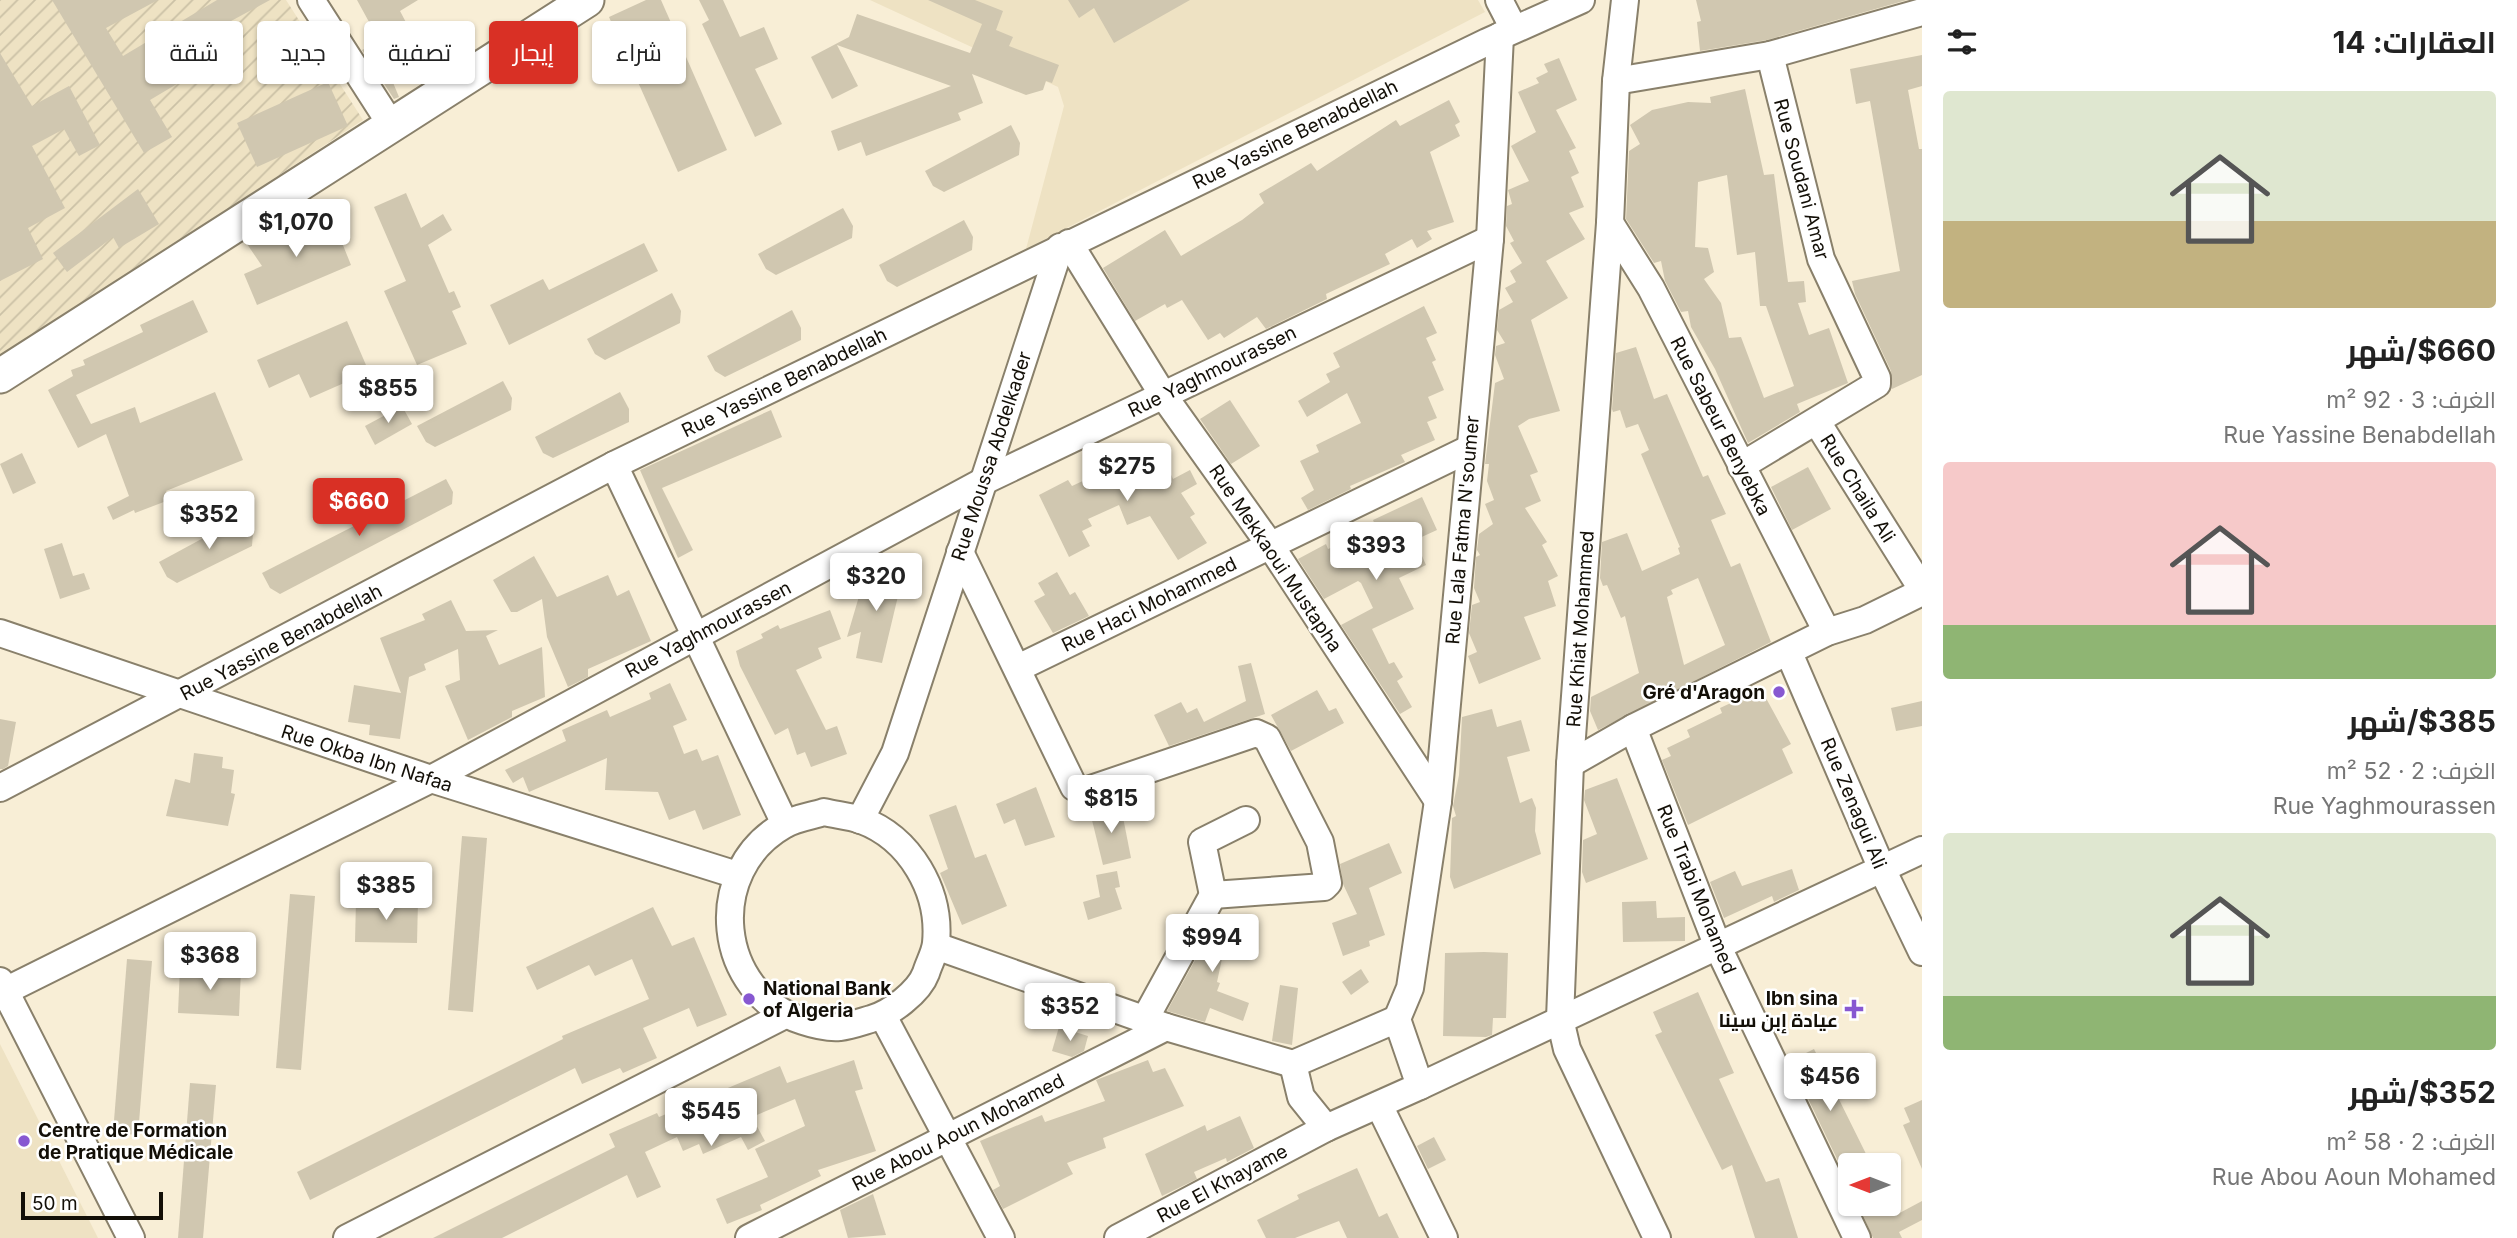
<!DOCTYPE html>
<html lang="ar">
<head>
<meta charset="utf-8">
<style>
  body { margin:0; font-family:Inter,Cairo,sans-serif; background:#f6f6f6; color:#222; direction:rtl; height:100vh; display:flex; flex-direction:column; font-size:26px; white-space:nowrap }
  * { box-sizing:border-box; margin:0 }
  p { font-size:23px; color:#767676 }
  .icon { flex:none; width:38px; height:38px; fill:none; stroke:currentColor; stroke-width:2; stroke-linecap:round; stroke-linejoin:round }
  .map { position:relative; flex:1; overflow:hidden; direction:ltr }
  .drawer { display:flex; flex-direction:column; background:#fff; width:595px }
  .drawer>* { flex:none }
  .top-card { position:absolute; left:21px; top:21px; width:665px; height:63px; direction:rtl; display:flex; gap:14px }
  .needle { width:46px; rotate:270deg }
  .fabs { position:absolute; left:1838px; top:1153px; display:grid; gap:14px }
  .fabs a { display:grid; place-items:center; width:63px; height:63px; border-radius:7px; background:#fff; box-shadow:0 2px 5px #0004; font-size:35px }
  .scale { position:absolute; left:21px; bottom:18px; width:142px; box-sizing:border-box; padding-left:7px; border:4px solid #130f07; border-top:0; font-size:19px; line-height:24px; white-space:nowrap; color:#130f07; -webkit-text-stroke:5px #fff; paint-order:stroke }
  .price { position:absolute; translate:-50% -60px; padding:0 16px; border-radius:7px; background:#fff; color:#222; font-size:23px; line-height:46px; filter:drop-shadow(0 2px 4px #0008) }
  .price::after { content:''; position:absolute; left:50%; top:42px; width:21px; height:16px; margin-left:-10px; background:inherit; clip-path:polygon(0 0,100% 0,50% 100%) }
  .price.on { background:#d93025; color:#fff }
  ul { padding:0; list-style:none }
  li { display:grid; align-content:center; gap:14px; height:371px; padding:0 21px }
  li span { display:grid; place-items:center; height:217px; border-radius:7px; color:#555 }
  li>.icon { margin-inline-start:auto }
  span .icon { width:126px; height:126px; fill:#fffc; stroke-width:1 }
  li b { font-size:30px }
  h2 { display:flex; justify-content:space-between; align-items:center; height:84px; padding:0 21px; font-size:30px }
  .chip { padding:0 24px; border-radius:7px; background:#fff; box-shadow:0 2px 5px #0004; font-size:24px; line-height:63px }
  .chip.on { background:#d93025; color:#fff }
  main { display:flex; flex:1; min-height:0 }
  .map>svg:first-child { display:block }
</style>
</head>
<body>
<main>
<section class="drawer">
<h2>العقارات: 14<svg class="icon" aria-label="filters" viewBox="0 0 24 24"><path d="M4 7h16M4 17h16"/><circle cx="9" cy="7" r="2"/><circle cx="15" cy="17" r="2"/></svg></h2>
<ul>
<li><span style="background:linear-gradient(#dfe7d0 60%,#c2b280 0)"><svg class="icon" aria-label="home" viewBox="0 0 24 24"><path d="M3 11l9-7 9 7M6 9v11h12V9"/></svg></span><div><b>$660/شهر</b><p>الغرف: 3 · 92 m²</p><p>Rue Yassine Benabdellah</p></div></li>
<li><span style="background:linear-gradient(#f6c9c9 75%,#8fb573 0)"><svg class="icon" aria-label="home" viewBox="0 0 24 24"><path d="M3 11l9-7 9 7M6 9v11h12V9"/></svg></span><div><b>$385/شهر</b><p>الغرف: 2 · 52 m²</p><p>Rue Yaghmourassen</p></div></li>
<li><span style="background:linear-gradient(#dfe7d0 75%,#8fb573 0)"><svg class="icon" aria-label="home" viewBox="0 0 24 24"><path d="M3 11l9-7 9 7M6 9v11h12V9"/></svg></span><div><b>$352/شهر</b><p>الغرف: 2 · 58 m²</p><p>Rue Abou Aoun Mohamed</p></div></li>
</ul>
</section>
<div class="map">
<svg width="1922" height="1238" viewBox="0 0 1922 1238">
  <defs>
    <pattern id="industrial-furrows" width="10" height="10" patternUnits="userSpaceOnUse" patternTransform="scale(1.75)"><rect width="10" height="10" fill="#eee2c3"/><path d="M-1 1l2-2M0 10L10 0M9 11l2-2" fill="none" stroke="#cbc1a6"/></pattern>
  </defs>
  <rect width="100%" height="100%" fill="#f8eed6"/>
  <g fill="#eee2c3">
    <path d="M870 0H1478L1485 12 1026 249 1064 106 1058 87Z"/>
    <path d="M0 1044 98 1238H0Z"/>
  </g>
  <path fill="url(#industrial-furrows)" d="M0 0H286L363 120 0 358Z"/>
  <g fill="#d0c7b0" fill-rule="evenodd">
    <path d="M52 0H158L106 28 123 56 217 0H270L220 27 242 63 210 82 202 69 150 100 172 137 144 153Z"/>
    <path d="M357 0H418L400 11 420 49 387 68 399 97 394 99 362 50 380 42Z"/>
    <path d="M646 0H661L727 150 678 172 609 17Z"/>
    <path d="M699 0H723L740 37 764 27 778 59 755 69 782 124 755 137 702 24 709 20Z"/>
    <path d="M928 0H975L1003 11 996 30 1013 37 1009 46 1059 65 1052 83 1046 81 1043 90 1026 95 972 74 983 103 958 113 961 120 866 156 861 142 838 151 831 131 951 86 837 45 858 86 832 99 811 57 849 37 857 14 970 53 982 24Z"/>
    <path d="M1068 0H1190L1114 43 1094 8 1079 18Z"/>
    <path d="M1696 0H1907L1767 40 1700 51 1697 22 1701 21Z"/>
    <path d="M0 53 32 106 69 86 100 145 79 156 64 129 32 146 65 208 28 228 43 259 0 281Z"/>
    <path d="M1922 55V86L1908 90 1919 149H1922V375L1892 389 1891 371 1855 294 1852 281 1900 271 1870 101 1856 104 1850 69Z"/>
    <path d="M1559 58 1577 100 1556 110 1576 148 1569 151 1579 173 1571 177 1584 207 1569 213 1585 239 1546 261 1568 298 1531 320 1560 411 1529 419 1518 426 1538 472 1530 475 1541 501 1525 508 1547 542 1542 545 1558 576 1548 581 1556 606 1524 617 1541 659 1479 684 1468 656 1477 652 1469 633 1472 605 1480 602 1474 588 1476 557 1480 555 1477 550 1479 534 1493 524 1485 504 1494 500 1487 481 1489 464H1485L1495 383 1504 379 1495 355 1496 346 1505 343 1497 330 1499 310 1513 302 1505 288 1516 282 1510 271 1522 263 1510 243 1514 241 1506 226 1507 206 1512 204 1508 190 1529 181 1511 146 1536 132 1518 92 1539 83 1536 78 1548 72 1544 64Z"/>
    <path d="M328 82 348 126 257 167 237 123Z"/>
    <path d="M1745 89 1764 175 1774 174 1788 282 1804 281 1806 302 1798 303 1809 335 1829 328 1848 383 1797 404 1800 412 1748 443 1715 369 1691 327 1688 311 1681 312 1665 281 1661 261 1654 263 1626 219 1629 151 1640 144 1630 125 1652 110 1688 102 1711 103 1710 97ZM1727 175 1737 255 1755 252 1760 306H1766L1794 386 1764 398 1741 337 1729 338 1721 303 1704 279 1714 272 1708 248 1695 247 1698 182Z"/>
    <path d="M1449 100 1460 122 1455 125 1460 136 1430 152 1454 222 1427 231 1432 239 1417 248 1412 239 1385 254 1390 264 1326 294 1327 299 1266 329 1257 317 1224 338 1220 333 1208 340 1182 300 1167 308 1165 304 1135 321 1103 268 1165 230 1181 256 1242 220 1264 203 1259 194 1311 163 1317 171 1396 120 1400 126Z"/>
    <path d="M1011 125 1020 143 1019 155 944 192 933 186 925 171Z"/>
    <path d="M138 189 159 224 119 248 113 237 67 272 53 253Z"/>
    <path d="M406 193 421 228 443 214 452 230 428 245 449 293 454 291 461 307 452 311 467 344 417 365 384 291 406 281 374 207Z"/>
    <path d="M843 208 853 226 852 238 776 275 766 269 758 254Z"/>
    <path d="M330 213 351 265 257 305 244 274 262 266 247 244 259 236 263 242Z"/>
    <path d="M964 220 973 237 972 250 897 287 887 281 879 265Z"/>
    <path d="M644 243 658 271 509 345 490 305 543 279 549 290Z"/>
    <path d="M672 293 681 311 680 323 605 360 595 354 587 339Z"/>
    <path d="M193 300 208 332 76 395 91 424 135 407 140 423 215 392 243 460 166 491 169 500 135 513 134 510 113 520 107 507 129 496 106 434 78 448 48 390 73 376 71 370 85 365 83 360 143 332 140 325Z"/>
    <path d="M1424 306 1437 333 1426 338 1436 360 1432 362 1444 390 1428 397 1437 418 1427 422 1435 440 1401 455 1405 462 1350 486 1351 489 1308 510 1301 498 1314 490 1300 461 1319 452 1316 445 1361 423 1347 393 1307 417 1298 401 1330 382 1326 374 1340 367 1333 353Z"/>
    <path d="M792 310 801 328V340L725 377 715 371 707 356Z"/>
    <path d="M347 321 369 372 310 398 299 374 269 388 257 360Z"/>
    <path d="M1636 347 1654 399 1667 394 1703 477 1708 475 1726 514 1711 520 1731 567 1740 563 1771 642 1598 730 1590 711 1591 697 1639 673 1625 616 1621 618 1607 585 1603 586 1600 578 1602 542 1627 533 1642 571 1680 554 1678 548 1680 547 1641 454 1649 450 1638 424 1626 428 1620 410 1613 412 1612 409 1616 353ZM1698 578 1725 645 1684 665 1667 597 1673 594 1671 590Z"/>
    <path d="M503 381 512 398 511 410 435 447 426 442 417 426Z"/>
    <path d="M620 392 629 409V422L553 458 543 453 535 437Z"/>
    <path d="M1230 400 1260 446 1231 464 1200 419Z"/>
    <path d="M402 406 412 424 375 445 365 426Z"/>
    <path d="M771 410 782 437 662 488 693 550 678 558 640 470Z"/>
    <path d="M1158 446 1173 479 1190 470 1197 484 1181 493 1195 514 1190 517 1207 543 1178 560 1150 516 1127 525 1119 505 1088 519 1092 526 1082 531 1090 546 1069 557 1039 495 1068 480 1072 486Z"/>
    <path d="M22 453 36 483 13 494 0 464Z"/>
    <path d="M1808 467 1831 509 1792 530 1771 487Z"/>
    <path d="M446 479 453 492 452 504 280 594 270 588 262 573Z"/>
    <path d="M1422 497 1437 530 1415 540 1426 565 1399 578 1414 609 1372 629 1389 664 1394 662 1403 677 1397 681 1412 707 1400 714 1341 625 1373 608 1361 583 1358 581 1324 599 1298 559 1326 544 1328 549 1377 530 1373 520Z"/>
    <path d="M244 516 253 533 252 546 177 583 167 577 159 562Z"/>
    <path d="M62 543 73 576 84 573 90 589 60 599 44 549Z"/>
    <path d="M534 556 557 597 608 575 617 596 629 590 651 641 588 669V677L568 687 547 637 542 599 517 612H511L493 580Z"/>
    <path d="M881 565 904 571 882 663 856 658 861 632 847 637 865 576 877 579Z"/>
    <path d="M1057 572 1070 595 1075 592 1089 616 1053 633 1034 601 1045 595 1038 583Z"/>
    <path d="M451 600 466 631 498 630 486 636 499 665 542 647 545 697 512 711V717L468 740 445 686 460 680 458 649 424 664 426 670 409 677 400 739 369 735 370 725 348 722 354 685 401 693 380 638 425 620 422 614Z"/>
    <path d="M830 610 841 639 818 648 822 658 796 670 826 730 837 726 847 754 811 767 805 752 797 755 788 728 775 735 740 666 736 651 763 638 761 634 778 625 780 629Z"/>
    <path d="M1251 663 1265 714 1169 746 1154 715 1181 702 1187 713 1197 708 1204 722 1246 701 1238 666Z"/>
    <path d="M670 683 687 720 673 726 684 754 697 749 702 761 718 755 741 815 703 830 695 810 669 820 658 792 605 790 607 758 529 792 523 777 513 783 505 770 566 741 562 730 607 710 610 717 651 699 649 693Z"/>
    <path d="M1761 689 1791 744 1782 749 1793 773 1688 825 1662 760 1671 756 1667 748 1690 737 1687 730 1722 713 1720 708Z"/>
    <path d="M1317 690 1329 711 1336 708 1344 723 1291 751 1271 715Z"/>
    <path d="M1922 701V726L1896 731 1891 708Z"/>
    <path d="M1492 709 1497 727 1521 720 1530 751 1507 757 1520 803 1532 798 1536 808 1535 831 1541 854 1454 889 1450 877 1452 818 1456 816 1453 806 1459 775 1462 717Z"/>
    <path d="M0 719 16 722 8 766 3 769H0Z"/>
    <path d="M194 753 223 757 222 768 234 770 231 793 235 794 228 826 166 816 175 779 190 783Z"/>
    <path d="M1617 778 1648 859 1586 883 1582 872 1583 840 1597 834 1584 800 1585 790Z"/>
    <path d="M1036 787 1055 837 1025 846 1015 819 1004 824 996 804Z"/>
    <path d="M956 805 975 858 986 854 1007 906 962 925 940 873 948 869 929 815Z"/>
    <path d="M1121 807 1131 858 1103 865 1090 812Z"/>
    <path d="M462 836 487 838 473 1012 448 1010Z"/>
    <path d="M1389 843 1402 873 1369 888 1385 935 1369 941 1370 946 1343 956 1332 923 1357 914 1343 884 1340 864Z"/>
    <path d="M1792 869 1799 890 1774 902 1772 896 1724 918 1710 882 1735 871 1742 886Z"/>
    <path d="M1117 871 1120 887 1115 888 1122 909 1088 920 1083 902 1100 897 1096 875Z"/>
    <path d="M290 894 315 896 301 1070 276 1068Z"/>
    <path d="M356 900 418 901 417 943 355 942Z"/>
    <path d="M1656 901 1657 918 1685 917V941L1623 942 1622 902Z"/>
    <path d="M653 907 672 946 694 937 727 1015 697 1027 689 1008 643 1028 657 1058 623 1073 620 1068 582 1084 575 1068 310 1200 297 1172 563 1039 562 1036 649 999 632 959 595 976 589 965 537 990 526 967Z"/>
    <path d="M1220 915 1251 922 1247 943 1240 941 1237 957 1223 954 1217 982 1220 983 1217 991 1249 1003 1243 1021 1210 1008 1205 1022 1167 1011Z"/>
    <path d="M1484 952 1508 953 1506 1018H1493L1492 1035 1486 1037 1443 1036 1445 953Z"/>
    <path d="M127 959 152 961 138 1135 113 1133Z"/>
    <path d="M180 967 241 970 239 1016 178 1013Z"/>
    <path d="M1361 969 1369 982 1351 995 1342 982Z"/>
    <path d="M1280 985 1298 988 1292 1045 1272 1041Z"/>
    <path d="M1698 992 1734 1073 1719 1079 1766 1182 1779 1178 1798 1238H1755L1732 1165 1722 1170 1655 1035 1662 1032 1653 1012Z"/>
    <path d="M1059 1027 1088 1036 1084 1051 1072 1057 1052 1051Z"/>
    <path d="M1814 1049 1872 1166H1850V1186L1790 1061Z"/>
    <path d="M854 1060 863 1089 855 1091 876 1151 818 1170 821 1176 760 1205 762 1210 727 1224 716 1199 768 1177 755 1149 805 1126 795 1099 752 1117 765 1141 748 1150 741 1137 703 1154 699 1144 683 1151 677 1137 645 1152 661 1187 637 1198 627 1175 502 1238H433L615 1147 609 1134 657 1113 659 1117 780 1066 787 1083Z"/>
    <path d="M1148 1060 1153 1072 1165 1068 1184 1106 1103 1138 1106 1148 1067 1163 1073 1174 1003 1209 993 1190 1000 1186 980 1141 1042 1115 1045 1122 1105 1101 1096 1080Z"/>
    <path d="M190 1083 216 1085 203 1238H178Z"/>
    <path d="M1922 1100V1169L1903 1125 1910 1122 1904 1108Z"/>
    <path d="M1240 1116 1254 1148 1227 1162 1226 1158 1194 1172 1197 1179 1162 1196 1145 1154 1205 1125 1207 1131Z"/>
    <path d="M1434 1137 1446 1160 1428 1169 1417 1146Z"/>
    <path d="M1357 1168 1379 1217 1387 1213 1399 1238H1347L1339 1221 1295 1238H1266L1257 1220 1299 1199 1297 1195Z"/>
    <path d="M873 1194 886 1235 848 1238 840 1210Z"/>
    <path d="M1922 1201V1220L1899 1232 1902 1238H1873L1858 1204H1889L1894 1216Z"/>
  </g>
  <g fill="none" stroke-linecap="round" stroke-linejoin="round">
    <defs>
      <g id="minor">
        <path d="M311 0 392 126"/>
        <path d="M1499 0 1514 29"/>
        <path d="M1625 0 1616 81 1610 223 1570 764 1560 1019 1567 1049 1657 1238"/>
        <path d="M1616 81 1770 55 1922 12"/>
        <path d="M1610 223 1651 288 1827 632"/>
        <path d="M1069 243 1163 395 1270 545 1438 801"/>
        <path d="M1817 422 1922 589"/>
        <path d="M614 465 785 824"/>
        <path d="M1741 466 1877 384V378L1821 259 1770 55"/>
        <path d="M960 552 1074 787 1085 791 1256 733 1267 738 1320 842 1328 883 1324 887 1213 895 1202 842 1246 820"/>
        <path d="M0 633 431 779 737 875"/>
        <path d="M1789 653 1882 869 1922 952"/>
        <path d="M1018 668 1469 449"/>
        <path d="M1633 728 1718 947 1857 1238"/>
        <path d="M1570 764 1633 728 1827 632 1865 620 1922 592"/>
        <path d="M0 788 614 465 1487 42 1581 0"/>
        <path d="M824 812C836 815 850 816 861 820 910 838 941 891 936 943 935 953 929 963 926 973 919 992 890 1014 871 1019 861 1022 850 1026 840 1027 827 1028 815 1025 803 1021 716 993 703 871 784 825 795 818 812 816 824 812Z"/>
        <path d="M860 820 895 753 1060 247"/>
        <path d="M936 946 1166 1027 1293 1064"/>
        <path d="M0 981 131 1238"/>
        <path d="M5 991 431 779 984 481 1490 239"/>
        <path d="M883 1016 1001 1238"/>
        <path d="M1145 1019 1213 895"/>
        <path d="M1397 1019 1410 988 1438 801 1490 239 1500 36"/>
        <path d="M1397 1019 1420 1086 1326 1128 1301 1097 1293 1064Z"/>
        <path d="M1420 1086 1922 850"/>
        <path d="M1379 1105 1444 1238"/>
        <path d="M347 1238 785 1015"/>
        <path d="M749 1238 1166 1027"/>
        <path d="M1118 1238 1326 1128"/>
      </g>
      <path id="major" d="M0 376 587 0"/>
    </defs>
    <use href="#minor" stroke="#89806b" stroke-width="30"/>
    <use href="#major" stroke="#89806b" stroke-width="37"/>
    <use href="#minor" stroke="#fff" stroke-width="26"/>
    <use href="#major" stroke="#fff" stroke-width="33"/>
  </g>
  <g fill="#8758d1" stroke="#fff" stroke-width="2.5">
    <circle cx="1779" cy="692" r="7"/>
    <circle cx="749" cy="999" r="7"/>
    <path d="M1850.5 998.5h7v7h7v7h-7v7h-7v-7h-7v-7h7z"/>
    <circle cx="24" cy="1141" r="7"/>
  </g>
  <g text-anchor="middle" stroke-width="5" stroke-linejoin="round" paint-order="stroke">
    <g font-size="19" fill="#130f07" stroke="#fff">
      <text transform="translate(1295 134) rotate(-26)" y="7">Rue Yassine Benabdellah</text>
      <text transform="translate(1802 179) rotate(75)" y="7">Rue Soudani Amar</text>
      <text transform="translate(1212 371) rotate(-26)" y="7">Rue Yaghmourassen</text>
      <text transform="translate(784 382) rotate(-26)" y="7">Rue Yassine Benabdellah</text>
      <text transform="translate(1721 426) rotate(63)" y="7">Rue Sabeur Benyebka</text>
      <text transform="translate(991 456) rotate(-72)" y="7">Rue Moussa Abdelkader</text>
      <text transform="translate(1858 488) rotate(58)" y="7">Rue Chaila Ali</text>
      <text transform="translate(1462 530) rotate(-85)" y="7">Rue Lala Fatma N'soumer</text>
      <text transform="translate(1276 558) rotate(56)" y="7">Rue Mekkaoui Mustapha</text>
      <text transform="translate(1149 604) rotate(-26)" y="7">Rue Haci Mohammed</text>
      <text transform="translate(708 629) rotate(-28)" y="7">Rue Yaghmourassen</text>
      <text transform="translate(1580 629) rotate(-86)" y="7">Rue Khiat Mohammed</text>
      <text transform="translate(281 642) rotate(-28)" y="7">Rue Yassine Benabdellah</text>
      <text transform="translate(367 758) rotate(18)" y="7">Rue Okba Ibn Nafaa</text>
      <text transform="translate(1854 803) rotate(67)" y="7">Rue Zenagui Ali</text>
      <text transform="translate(1697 889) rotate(68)" y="7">Rue Trabi Mohamed</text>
      <text transform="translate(958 1132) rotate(-27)" y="7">Rue Abou Aoun Mohamed</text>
      <text transform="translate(1222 1183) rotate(-28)" y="7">Rue El Khayame</text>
    </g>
    <g font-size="19" font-weight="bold" fill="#130f07" stroke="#fff" text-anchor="end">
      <text x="1765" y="699">Gré d'Aragon</text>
      <text x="763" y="995" text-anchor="start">National Bank<tspan x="763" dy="22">of Algeria</tspan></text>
      <text x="1838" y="1005">Ibn sina<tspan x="1838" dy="22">عيادة إبن سينا</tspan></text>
      <text x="38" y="1137" text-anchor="start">Centre de Formation<tspan x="38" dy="22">de Pratique Médicale</tspan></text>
    </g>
  </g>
</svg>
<div class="fabs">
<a><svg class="needle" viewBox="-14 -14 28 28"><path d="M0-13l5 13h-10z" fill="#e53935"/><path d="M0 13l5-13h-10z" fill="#767676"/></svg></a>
</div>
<div class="scale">50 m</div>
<b class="price" style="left:296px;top:259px">$1,070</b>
<b class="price" style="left:388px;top:425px">$855</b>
<b class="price" style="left:1127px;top:503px">$275</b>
<b class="price on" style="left:359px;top:538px">$660</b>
<b class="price" style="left:209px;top:551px">$352</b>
<b class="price" style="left:1376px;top:582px">$393</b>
<b class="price" style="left:876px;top:613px">$320</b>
<b class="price" style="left:1111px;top:835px">$815</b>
<b class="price" style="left:386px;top:922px">$385</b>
<b class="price" style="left:1212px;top:974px">$994</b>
<b class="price" style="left:210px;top:992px">$368</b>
<b class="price" style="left:1070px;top:1043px">$352</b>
<b class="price" style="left:1830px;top:1113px">$456</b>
<b class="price" style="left:711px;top:1148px">$545</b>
<div class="top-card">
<a class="chip">شراء</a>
<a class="chip on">إيجار</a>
<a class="chip">تصفية</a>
<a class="chip">جديد</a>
<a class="chip">شقة</a>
</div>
</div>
</main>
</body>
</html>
